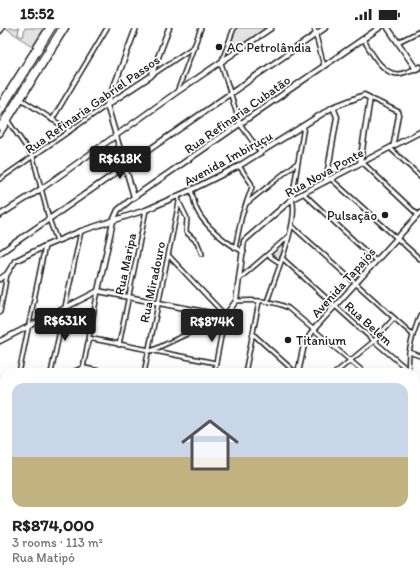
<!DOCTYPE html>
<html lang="en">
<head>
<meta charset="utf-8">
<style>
  body { margin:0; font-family:Itim,sans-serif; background:#f2f2f2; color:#202124; height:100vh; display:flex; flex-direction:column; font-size:15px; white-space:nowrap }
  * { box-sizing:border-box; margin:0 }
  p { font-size:13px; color:#757577 }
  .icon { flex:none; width:22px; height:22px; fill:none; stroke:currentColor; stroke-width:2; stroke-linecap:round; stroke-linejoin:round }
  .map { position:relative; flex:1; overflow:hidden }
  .sheet { position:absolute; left:0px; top:340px; width:420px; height:220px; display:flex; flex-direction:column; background:#fff; border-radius:16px 16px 0 0; box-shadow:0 4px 16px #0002 }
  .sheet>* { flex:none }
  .price { position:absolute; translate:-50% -34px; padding:0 9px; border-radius:4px; background:#1c1c1c; color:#fff; font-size:13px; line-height:26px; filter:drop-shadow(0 1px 2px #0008) }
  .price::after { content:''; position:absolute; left:50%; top:24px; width:12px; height:9px; margin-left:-6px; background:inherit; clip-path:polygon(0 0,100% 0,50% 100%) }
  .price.current { background:#222; color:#fff }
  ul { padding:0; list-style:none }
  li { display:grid; align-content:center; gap:8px; height:212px; padding:0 12px }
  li+li { border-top:1px solid #e0e0e0 }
  li span { display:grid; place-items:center; height:124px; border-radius:12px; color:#555 }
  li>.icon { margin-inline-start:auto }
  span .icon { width:72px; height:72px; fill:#fffc; stroke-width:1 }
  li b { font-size:17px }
  .status { display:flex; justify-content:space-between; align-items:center; height:28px; padding:0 20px; background:#fff; direction:ltr }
  .status svg { height:11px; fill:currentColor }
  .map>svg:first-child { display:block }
</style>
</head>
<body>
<div class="status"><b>15:52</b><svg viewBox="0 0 49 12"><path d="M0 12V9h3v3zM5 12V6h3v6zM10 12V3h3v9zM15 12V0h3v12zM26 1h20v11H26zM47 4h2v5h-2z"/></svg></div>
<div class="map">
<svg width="420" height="560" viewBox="0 0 420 560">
  <rect width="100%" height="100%" fill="#fff"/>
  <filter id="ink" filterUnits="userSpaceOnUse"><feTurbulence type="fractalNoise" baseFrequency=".025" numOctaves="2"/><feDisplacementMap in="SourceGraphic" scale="8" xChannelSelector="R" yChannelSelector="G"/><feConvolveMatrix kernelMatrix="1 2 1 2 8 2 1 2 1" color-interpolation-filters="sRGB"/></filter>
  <g filter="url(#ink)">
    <g fill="#e2e2e2" stroke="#7f7f7f">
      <path d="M8 0H19L18 7 23 9 25 0H43V4L33 19 7 1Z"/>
      <path d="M235 0H265L263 4 229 27 225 24Z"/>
      <path d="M288 210 280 234 269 227Z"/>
      <path d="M229 555H370L369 560H223Z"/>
    </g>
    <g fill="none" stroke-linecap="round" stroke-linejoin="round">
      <defs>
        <g id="street">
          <path d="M234 0 221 35 240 96 261 125"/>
          <path d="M314 0 324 38"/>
          <path d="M363 11C371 23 381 45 397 46 403 46 410 42 416 41"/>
          <path d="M398 14 420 3"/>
          <path d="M152 47 195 18"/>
          <path d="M177 64 201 0"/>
          <path d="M370 70 399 84 393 118"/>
          <path d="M21 71 70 103"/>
          <path d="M52 92 107 0"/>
          <path d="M8 93 33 129 49 191 57 213"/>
          <path d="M390 120 420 148"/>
          <path d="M362 134 418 187"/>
          <path d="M0 151 107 77"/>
          <path d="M331 151 420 231"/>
          <path d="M191 162C193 167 194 174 196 180 203 197 227 216 244 224"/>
          <path d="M303 165 376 233"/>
          <path d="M179 174 187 190 186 204 197 214 202 226"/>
          <path d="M247 175 297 135"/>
          <path d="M292 198 413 307"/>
          <path d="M235 220 242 187 252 159 251 155 239 138"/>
          <path d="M268 227 280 235"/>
          <path d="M169 228 225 287"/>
          <path d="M282 230 374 313 408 342"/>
          <path d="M239 251 288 209"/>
          <path d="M236 273C254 272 273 272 288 280L365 345"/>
          <path d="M267 274C274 251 300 192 292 171L304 98"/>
          <path d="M0 284 7 246"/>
          <path d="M253 306 296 345"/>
          <path d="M88 310 216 335"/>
          <path d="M119 317 146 182"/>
          <path d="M151 323 225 288"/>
          <path d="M409 324 420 328"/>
          <path d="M19 345 45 218"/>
          <path d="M51 345 81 203"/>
          <path d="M82 345 98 263"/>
          <path d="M144 345 179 174 178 168"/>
          <path d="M214 345 225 288"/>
          <path d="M245 345 259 274"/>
          <path d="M335 345 374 313 394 290"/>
          <path d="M408 345 409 324 413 307 420 287"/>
          <path d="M415 379H420"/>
          <path d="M0 441 5 418"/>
          <path d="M415 493H420"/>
          <path d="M0 509 5 510"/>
          <path d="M415 523H420"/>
          <path d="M415 554H420"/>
          <path d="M74 555 97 560"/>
          <path d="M7 560 8 555"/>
          <path d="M131 560 145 555"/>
          <path d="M221 560 227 555"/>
        </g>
        <g id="secondary">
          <path d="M388 0 416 41 420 39"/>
          <path d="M0 3 2 0"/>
          <path d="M0 76 48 0"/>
          <path d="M107 77 151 48 169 0"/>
          <path d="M107 77 134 169"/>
          <path d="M107 77 136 0"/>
          <path d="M0 106 66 0"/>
          <path d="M326 153 337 89 333 79"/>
          <path d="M0 187 41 161 177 64 271 0"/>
          <path d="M0 225 325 0"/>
          <path d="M0 251 7 246 15 233 45 218 81 203 146 182 191 162 239 138 333 79 364 67 370 70 360 135"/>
          <path d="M98 263 225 288 236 273 244 213 292 171 420 104"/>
          <path d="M98 263 113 193 118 182 134 169 379 0"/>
          <path d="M0 313 98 263"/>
          <path d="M72 345 83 340 106 345"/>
          <path d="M298 345 304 317 314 301 420 185"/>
          <path d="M0 379 5 376"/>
          <path d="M0 417 5 418"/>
          <path d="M415 428 420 430"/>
          <path d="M415 432 420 433"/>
          <path d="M38 560 39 555"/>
          <path d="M373 560V555"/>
          <path d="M379 560 380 555"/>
        </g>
        <g id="highway">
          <path d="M0 84 52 0"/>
          <path d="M0 99 62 0"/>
        </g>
      </defs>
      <use href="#street" stroke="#1c1c1c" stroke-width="6"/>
      <use href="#secondary" stroke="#1c1c1c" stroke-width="7"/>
      <use href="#highway" stroke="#1c1c1c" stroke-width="8"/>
      <use href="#street" stroke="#fff" stroke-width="3"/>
      <use href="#secondary" stroke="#fff" stroke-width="4"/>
      <use href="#highway" stroke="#fff" stroke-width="5.5"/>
    </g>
  </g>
  <g fill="#1c1c1c" stroke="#fff" stroke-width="1.5">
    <circle cx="219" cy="19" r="4"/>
    <circle cx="385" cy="187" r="4"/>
    <circle cx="288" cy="312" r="4"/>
  </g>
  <g text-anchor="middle" stroke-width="3.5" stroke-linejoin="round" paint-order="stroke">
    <g font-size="13" fill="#1c1c1c" stroke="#fff" text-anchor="start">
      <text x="227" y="24">AC Petrolândia</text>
      <text x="377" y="192" text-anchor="end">Pulsação</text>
      <text x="296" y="317">Titanium</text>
    </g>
    <g font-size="13" fill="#1c1c1c" stroke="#fff">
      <text transform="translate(92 76) rotate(-35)" y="5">Rua Refinaria Gabriel Passos</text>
      <text transform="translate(237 86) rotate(-35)" y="5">Rua Refinaria Cubatão</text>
      <text transform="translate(228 130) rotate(-29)" y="5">Avenida Imbiruçu</text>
      <text transform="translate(324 144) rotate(-29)" y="5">Rua Nova Ponte</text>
      <text transform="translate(125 236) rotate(-78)" y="5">Rua Maripa</text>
      <text transform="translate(152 254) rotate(-78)" y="5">Rua Miradouro</text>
      <text transform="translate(343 254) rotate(-48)" y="5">Avenida Tapajós</text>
      <text transform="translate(369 295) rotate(42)" y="5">Rua Belém</text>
    </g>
  </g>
</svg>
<b class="price" style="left:120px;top:152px">R$618K</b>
<b class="price" style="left:65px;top:314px">R$631K</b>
<b class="price current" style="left:212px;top:315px">R$874K</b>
<section class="sheet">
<ul>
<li><span style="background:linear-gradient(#c9d6e8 60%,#c2b280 0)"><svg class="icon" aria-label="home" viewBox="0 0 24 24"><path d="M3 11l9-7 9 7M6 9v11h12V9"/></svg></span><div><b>R$874,000</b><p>3 rooms · 113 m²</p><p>Rua Matipó</p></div></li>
</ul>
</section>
</div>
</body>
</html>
